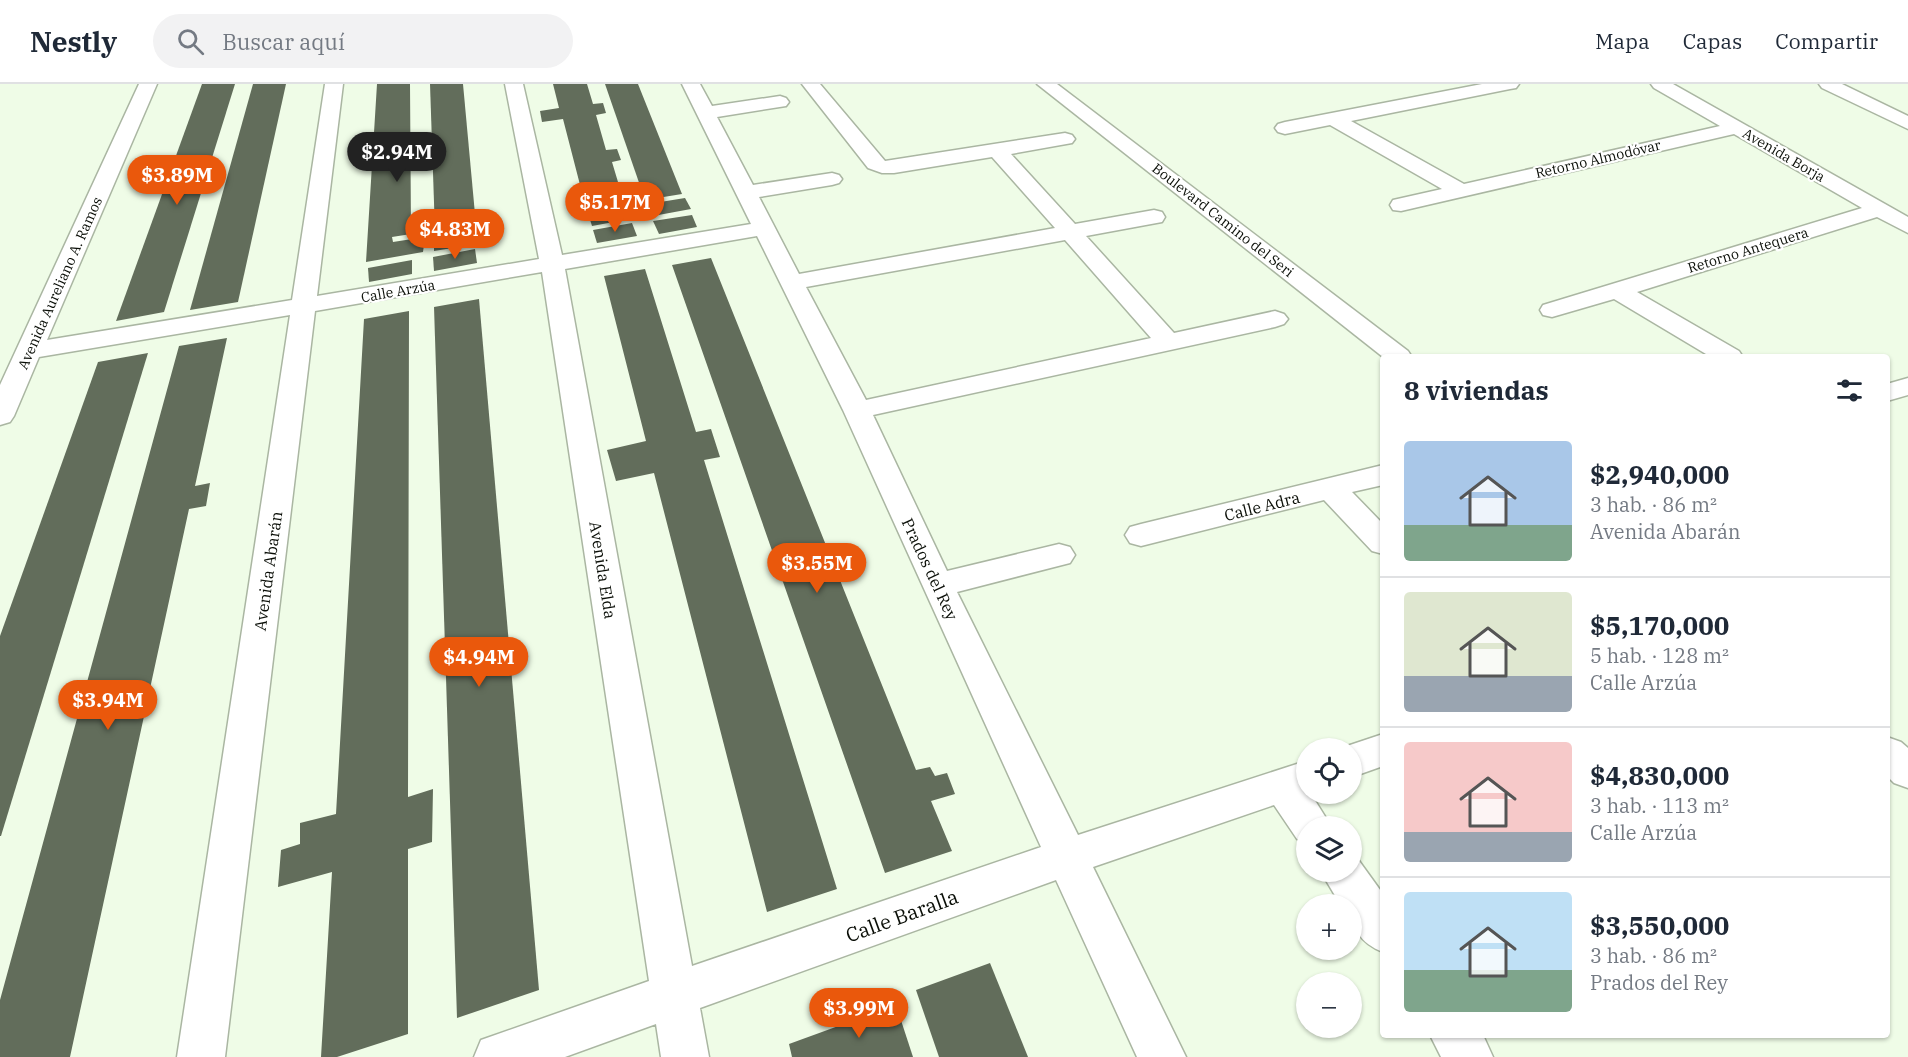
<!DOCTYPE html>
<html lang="es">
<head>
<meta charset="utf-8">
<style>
  body { margin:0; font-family:"IBM Plex Serif",serif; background:#f2f2f3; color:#1f2937; height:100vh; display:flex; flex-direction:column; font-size:22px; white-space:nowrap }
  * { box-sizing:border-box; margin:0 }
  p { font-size:20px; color:#747a83 }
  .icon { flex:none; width:33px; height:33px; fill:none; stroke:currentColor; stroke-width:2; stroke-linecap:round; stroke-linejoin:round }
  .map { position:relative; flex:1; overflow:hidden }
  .side { position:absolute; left:1380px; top:270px; width:510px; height:684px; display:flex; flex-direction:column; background:#fff; border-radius:6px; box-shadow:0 2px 4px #0004 }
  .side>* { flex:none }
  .fabs { position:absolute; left:1296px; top:654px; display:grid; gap:12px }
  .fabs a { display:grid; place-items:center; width:66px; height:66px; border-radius:50%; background:#fff; box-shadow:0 2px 4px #0004; font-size:30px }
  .price { position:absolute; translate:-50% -51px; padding:0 14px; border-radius:21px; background:#ea580c; color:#fff; font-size:20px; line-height:39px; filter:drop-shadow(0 2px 3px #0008) }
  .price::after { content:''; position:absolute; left:50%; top:36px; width:18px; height:14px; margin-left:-9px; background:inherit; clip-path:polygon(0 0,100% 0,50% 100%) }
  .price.current { background:#222; color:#fff }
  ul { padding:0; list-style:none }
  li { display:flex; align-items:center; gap:18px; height:150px; padding:0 24px }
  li+li { border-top:2px solid #e0e1e3 }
  li span { display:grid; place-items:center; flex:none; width:168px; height:120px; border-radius:6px; color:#555 }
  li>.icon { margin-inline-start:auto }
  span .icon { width:72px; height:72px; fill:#fffc; stroke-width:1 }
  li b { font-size:26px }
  h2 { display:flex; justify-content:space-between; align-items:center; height:72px; padding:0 24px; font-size:26px }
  header { display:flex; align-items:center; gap:36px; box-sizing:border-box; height:84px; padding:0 30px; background:#fff; border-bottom:2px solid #e0e1e3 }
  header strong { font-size:28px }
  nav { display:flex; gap:33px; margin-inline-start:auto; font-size:21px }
  .search { width:420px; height:54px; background:#f2f2f3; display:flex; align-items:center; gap:15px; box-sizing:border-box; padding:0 21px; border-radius:33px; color:#747a83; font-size:22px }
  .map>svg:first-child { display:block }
</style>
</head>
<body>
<header>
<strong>Nestly</strong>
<div class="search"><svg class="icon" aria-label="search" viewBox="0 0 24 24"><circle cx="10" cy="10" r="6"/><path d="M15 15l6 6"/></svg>Buscar aquí</div>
<nav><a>Mapa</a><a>Capas</a><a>Compartir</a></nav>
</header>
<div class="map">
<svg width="1908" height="973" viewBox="0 0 1908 973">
  <rect width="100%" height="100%" fill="#effce7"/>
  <g fill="#626d5b">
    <path d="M202 0H235L164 228 116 237Z"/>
    <path d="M253 0H286L238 218 190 226Z"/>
    <path d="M377 0H410L411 150 392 153 393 158 476 145 477 160 434 167V160L424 161 423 168 366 178Z"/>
    <path d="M430 0H463L476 141 435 148Z"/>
    <path d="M553 0H587L593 20 603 19 606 29 596 31 606 66 617 65 621 76 612 78 624 118 586 124 563 35 542 38 540 27 559 24Z"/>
    <path d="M605 0H638L682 110 645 116Z"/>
    <path d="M685 114 691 125 653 132 648 120Z"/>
    <path d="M626 123 630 135 592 142 588 129Z"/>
    <path d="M692 131 697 143 659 150 653 137Z"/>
    <path d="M632 139 637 152 597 159 593 146Z"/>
    <path d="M475 165 477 179 434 187 433 173Z"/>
    <path d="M711 174 916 686 930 683 935 692 947 689 955 710 931 717 952 767 885 789 672 181Z"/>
    <path d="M412 176V190L369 198 368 184Z"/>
    <path d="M645 185 696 348 711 345 720 373 704 376 837 805 767 828 654 389 616 397 607 366 646 357 604 192Z"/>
    <path d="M479 215 539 906 457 934 434 223Z"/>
    <path d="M409 227 408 713 433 705 432 758 408 765V950L337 973H321L332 788 278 803 281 766 300 760V739L336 730 364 235Z"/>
    <path d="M227 254 195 402 210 399 206 422 189 425 70 973H0V916L179 262Z"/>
    <path d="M148 269 1 752H0V552L98 278Z"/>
    <path d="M990 879 1028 973H939L916 906Z"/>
    <path d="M896 921 913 973H792L789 960Z"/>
  </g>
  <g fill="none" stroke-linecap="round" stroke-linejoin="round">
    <defs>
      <g id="minor">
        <path d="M139 0H157L47 256 292 216 325 0H343L317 212 539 175 505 0H523L562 171 751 140 682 0H700L712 22 780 12 786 14 789 18 786 22 717 33 753 101 832 89 839 91 842 95 839 99 832 101 759 113 799 190 1055 144 992 73 894 89H882L868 84 802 0H820L885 77 1065 49 1072 51 1075 55 1072 59 1011 70 1075 140 1154 126 1162 128 1165 133 1162 138 1086 152 1174 249 1275 227 1284 230 1288 235 1284 240 1275 243 873 331 947 487 1059 460 1070 463 1075 471 1070 479 957 508 1078 751 1306 677V710H1311L1331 742H1306V758L1297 755 1274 721 1093 783 1186 973H1137L1056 796 700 924 709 973H661L656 940 565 973H474L481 956 649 897 542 188 315 227 225 973H177L290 231 39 273 14 332 10 338 0 341V301ZM757 152 843 326 1041 763 692 882 565 185ZM1065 156 1151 254 866 316 806 203Z"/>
        <path d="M1037 0H1057L1408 267 1412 273H1383Z"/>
        <path d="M1482 0H1519L1516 4 1510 5 1351 37 1464 100 1720 42 1654 4 1651 0H1673L1908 133V149L1877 133 1637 208 1739 267 1743 273H1711L1614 215 1552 233 1543 231 1540 226 1543 221 1862 124 1734 50 1401 127 1393 126 1390 121 1393 116 1442 105 1330 41 1285 50 1278 48 1275 44 1278 40 1285 38Z"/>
        <path d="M1819 0H1842L1908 32V45L1822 4Z"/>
        <path d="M1908 294V311L1887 317V300Z"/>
        <path d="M1383 381V401L1352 408 1383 440V470L1372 467 1324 416 1141 462 1130 459 1125 451 1130 443 1141 440Z"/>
        <path d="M1383 650V682L1352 693V664H1341Z"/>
        <path d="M1887 653 1901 658 1908 664V704L1894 699 1887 692Z"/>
        <path d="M1352 772 1357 774 1383 810V868C1360 859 1352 845 1352 820H1340L1321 788H1352Z"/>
        <path d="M1430 951H1483L1493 973H1441Z"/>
      </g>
    </defs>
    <use href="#minor" stroke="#aab6a2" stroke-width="3"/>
    <use href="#minor" fill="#fff" fill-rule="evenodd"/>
  </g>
  <g text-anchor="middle" stroke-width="4.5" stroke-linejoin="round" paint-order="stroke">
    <g font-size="14" fill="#0a0e07" stroke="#fff">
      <text transform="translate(1784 71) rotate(30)" y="5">Avenida Borja</text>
      <text transform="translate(1598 75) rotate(-13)" y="5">Retorno Almodóvar</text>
      <text transform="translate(1223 136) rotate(38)" y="5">Boulevard Camino del Seri</text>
      <text transform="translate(1748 166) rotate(-17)" y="5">Retorno Antequera</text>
      <text transform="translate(60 199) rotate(-66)" y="5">Avenida Aureliano A. Ramos</text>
      <text transform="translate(398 207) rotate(-10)" y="5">Calle Arzúa</text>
    </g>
    <g font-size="16" fill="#0a0e07" stroke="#fff">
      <text transform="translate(1262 422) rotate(-14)" y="6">Calle Adra</text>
      <text transform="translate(930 485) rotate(65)" y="6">Prados del Rey</text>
      <text transform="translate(603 486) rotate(81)" y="6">Avenida Elda</text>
      <text transform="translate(268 487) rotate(-82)" y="6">Avenida Abarán</text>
    </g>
    <g font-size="20" fill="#0a0e07" stroke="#fff">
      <text transform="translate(902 832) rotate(-20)" y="7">Calle Baralla</text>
    </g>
  </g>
</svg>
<div class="fabs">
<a><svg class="icon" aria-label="locate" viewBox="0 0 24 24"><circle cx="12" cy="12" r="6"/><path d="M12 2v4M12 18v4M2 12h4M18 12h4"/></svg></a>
<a><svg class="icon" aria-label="layers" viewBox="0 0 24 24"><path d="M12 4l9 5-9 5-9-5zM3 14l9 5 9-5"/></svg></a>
<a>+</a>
<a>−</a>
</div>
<b class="price current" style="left:397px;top:99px">$2.94M</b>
<b class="price" style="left:177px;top:122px">$3.89M</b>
<b class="price" style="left:615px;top:149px">$5.17M</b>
<b class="price" style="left:455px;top:176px">$4.83M</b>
<b class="price" style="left:817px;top:510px">$3.55M</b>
<b class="price" style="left:479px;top:604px">$4.94M</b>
<b class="price" style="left:108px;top:647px">$3.94M</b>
<b class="price" style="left:859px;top:955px">$3.99M</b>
<section class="side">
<h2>8 viviendas<svg class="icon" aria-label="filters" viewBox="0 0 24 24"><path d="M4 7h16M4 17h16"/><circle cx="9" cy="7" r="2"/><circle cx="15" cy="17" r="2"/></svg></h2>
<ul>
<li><span style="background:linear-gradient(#a9c7e8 70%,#7fa58c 0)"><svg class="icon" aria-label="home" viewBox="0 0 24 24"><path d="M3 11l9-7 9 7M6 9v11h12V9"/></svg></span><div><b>$2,940,000</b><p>3 hab. · 86 m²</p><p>Avenida Abarán</p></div></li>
<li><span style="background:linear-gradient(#dfe7d0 70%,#9aa5b1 0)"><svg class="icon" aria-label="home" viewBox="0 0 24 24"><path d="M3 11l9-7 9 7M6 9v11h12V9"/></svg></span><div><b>$5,170,000</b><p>5 hab. · 128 m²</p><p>Calle Arzúa</p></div></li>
<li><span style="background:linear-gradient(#f6c9c9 75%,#9aa5b1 0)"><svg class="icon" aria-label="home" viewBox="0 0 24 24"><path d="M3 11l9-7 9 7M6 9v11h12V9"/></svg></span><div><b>$4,830,000</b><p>3 hab. · 113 m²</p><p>Calle Arzúa</p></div></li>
<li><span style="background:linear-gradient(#bfe0f5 65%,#7fa58c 0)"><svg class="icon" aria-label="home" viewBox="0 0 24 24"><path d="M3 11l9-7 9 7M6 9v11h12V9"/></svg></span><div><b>$3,550,000</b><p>3 hab. · 86 m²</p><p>Prados del Rey</p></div></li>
</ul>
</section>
</div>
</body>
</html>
